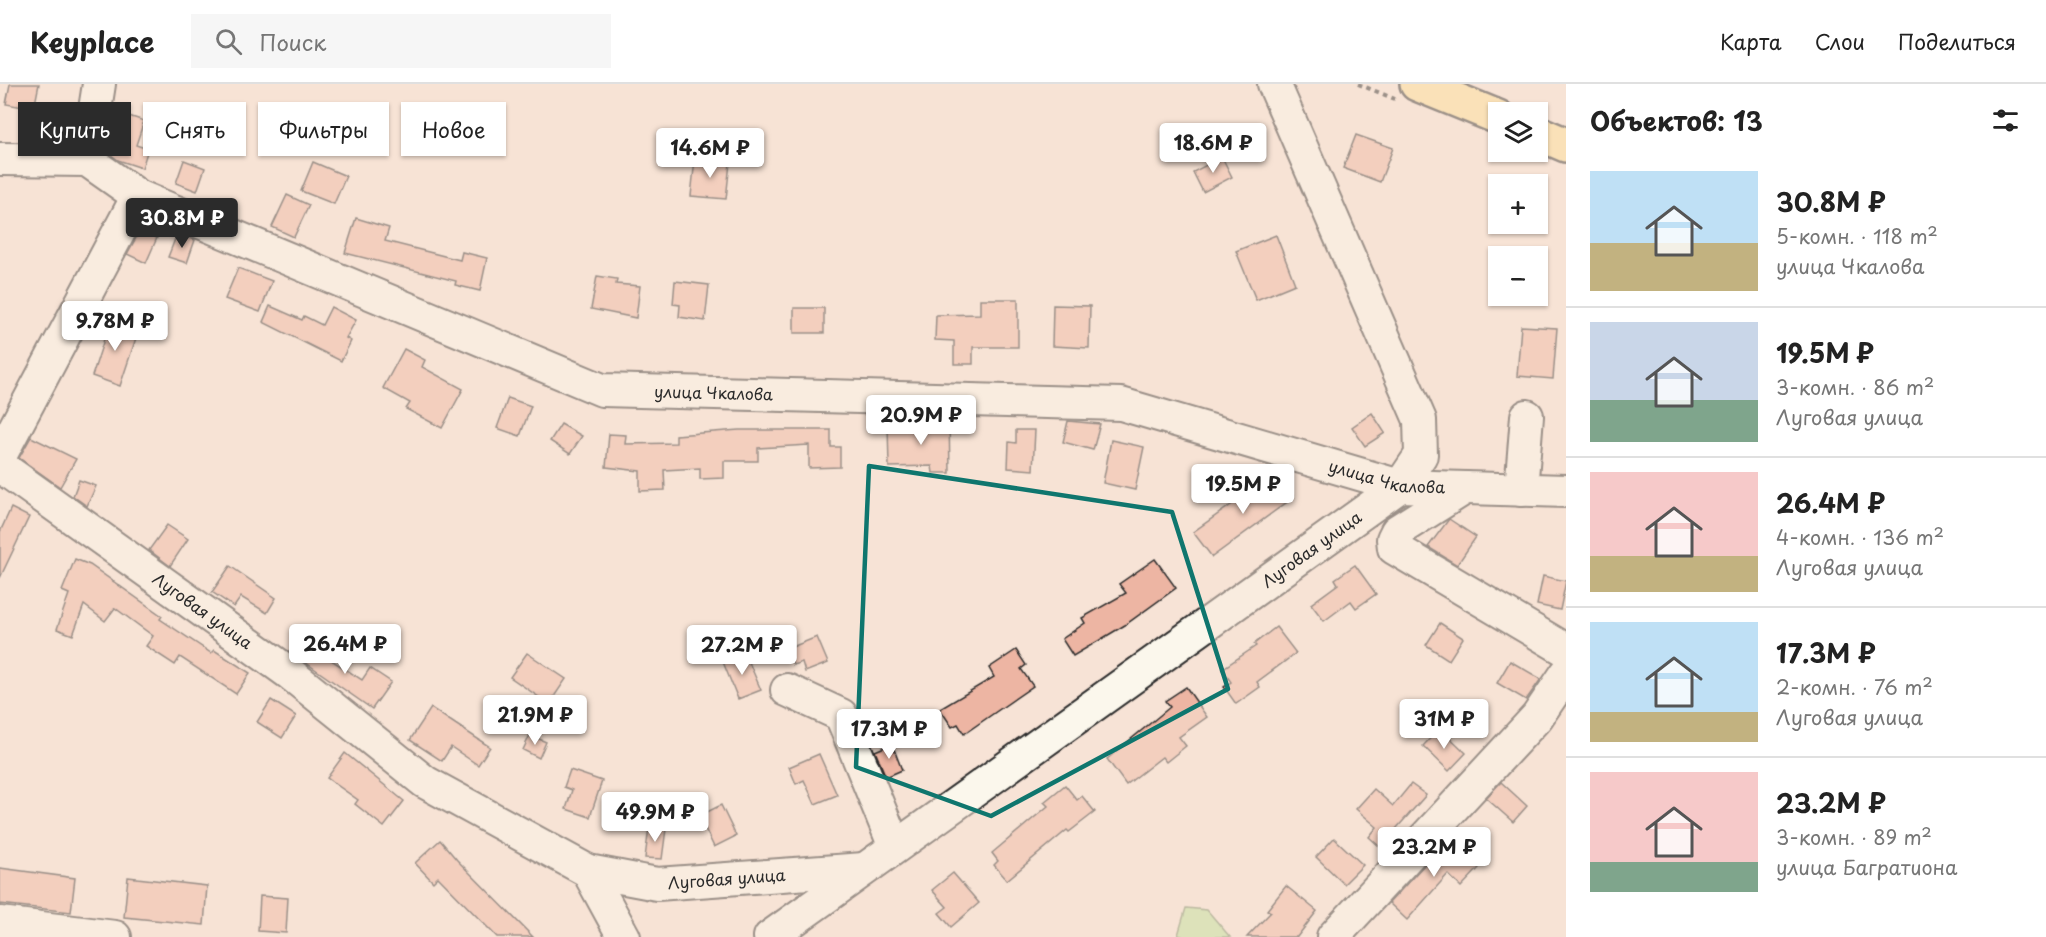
<!DOCTYPE html>
<html lang="ru">
<head>
<meta charset="utf-8">
<style>
  body { margin:0; font-family:"Playpen Sans",sans-serif; background:#f6f6f6; color:#222; height:100vh; display:flex; flex-direction:column; font-size:22px; white-space:nowrap }
  * { box-sizing:border-box; margin:0 }
  p { font-size:20px; color:#767676 }
  .icon { flex:none; width:33px; height:33px; fill:none; stroke:currentColor; stroke-width:2; stroke-linecap:round; stroke-linejoin:round }
  .map { position:relative; flex:1; overflow:hidden }
  .panel { display:flex; flex-direction:column; background:#fff; width:480px }
  .panel>* { flex:none }
  .top-card { position:absolute; left:18px; top:18px; width:570px; height:54px; display:flex; gap:12px }
  .buttons { position:absolute; left:1488px; top:18px; display:grid; gap:12px }
  .buttons a { display:grid; place-items:center; width:60px; height:60px; border-radius:0px; background:#fff; box-shadow:0 2px 4px #0004; font-size:30px }
  .price { position:absolute; translate:-50% -51px; padding:0 14px; border-radius:6px; background:#fff; color:#222; font-size:20px; line-height:39px; filter:drop-shadow(0 2px 3px #0008) }
  .price::after { content:''; position:absolute; left:50%; top:36px; width:18px; height:14px; margin-left:-9px; background:inherit; clip-path:polygon(0 0,100% 0,50% 100%) }
  .price.current { background:#2b2b2b; color:#fff }
  ul { padding:0; list-style:none }
  li { display:flex; align-items:center; gap:18px; height:150px; padding:0 24px }
  li+li { border-top:2px solid #e0e0e0 }
  li span { display:grid; place-items:center; flex:none; width:168px; height:120px; border-radius:0px; color:#555 }
  li>.icon { margin-inline-start:auto }
  span .icon { width:72px; height:72px; fill:#fffc; stroke-width:1 }
  li b { font-size:26px }
  h2 { display:flex; justify-content:space-between; align-items:center; height:72px; padding:0 24px; font-size:26px }
  .tag { padding:0 21px; border-radius:0px; background:#fff; box-shadow:0 2px 4px #0004; font-size:21px; line-height:54px }
  .tag.current { background:#2b2b2b; color:#fff }
  header { display:flex; align-items:center; gap:36px; box-sizing:border-box; height:84px; padding:0 30px; background:#fff; border-bottom:2px solid #e0e0e0 }
  header strong { font-size:28px }
  nav { display:flex; gap:33px; margin-inline-start:auto; font-size:21px }
  .search { width:420px; height:54px; background:#f6f6f6; display:flex; align-items:center; gap:15px; box-sizing:border-box; padding:0 21px; border-radius:0px; color:#767676; font-size:22px }
  main { display:flex; flex:1; min-height:0 }
  .map>svg:first-child { display:block }
</style>
</head>
<body>
<header>
<strong>Keyplace</strong>
<div class="search"><svg class="icon" aria-label="search" viewBox="0 0 24 24"><circle cx="10" cy="10" r="6"/><path d="M15 15l6 6"/></svg>Поиск</div>
<nav><a>Карта</a><a>Слои</a><a>Поделиться</a></nav>
</header>
<main>
<div class="map">
<svg width="1566" height="853" viewBox="0 0 1566 853">
  <rect width="100%" height="100%" fill="#f7e3d6"/>
  <filter id="ink" filterUnits="userSpaceOnUse"><feTurbulence type="fractalNoise" baseFrequency=".0167" numOctaves="2"/><feDisplacementMap in="SourceGraphic" scale="12" xChannelSelector="R" yChannelSelector="G"/><feConvolveMatrix kernelMatrix="1 2 1 2 8 2 1 2 1" color-interpolation-filters="sRGB"/></filter>
  <g filter="url(#ink)">
    <path fill="#bce09a" stroke="#748662" stroke-width="1.5" d="M1186 824 1207 826 1230 853H1184L1178 851Z"/>
    <g fill="#edb5a3" stroke="#2b2b2b" stroke-width="1.5">
      <path d="M10 0H39L34 25 6 20Z"/>
      <path d="M117 28 144 37 136 61 148 65 142 84 118 76 107 68Z"/>
      <path d="M1356 51 1393 64 1380 98 1343 84Z"/>
      <path d="M1222 73 1232 93 1203 108 1193 88Z"/>
      <path d="M695 75 730 79 726 115 691 112Z"/>
      <path d="M184 76 205 84 197 107 176 99Z"/>
      <path d="M313 78 346 92 334 120 301 107Z"/>
      <path d="M287 111 309 121 294 153 272 143Z"/>
      <path d="M356 134 389 144 385 157 460 176 462 168 487 174 480 207 455 201 456 197 345 169Z"/>
      <path d="M140 147 157 154 146 179 127 170Z"/>
      <path d="M177 150 195 156 187 179 168 173Z"/>
      <path d="M1276 151 1295 200 1256 216 1236 167Z"/>
      <path d="M238 184 272 197 260 228 225 215Z"/>
      <path d="M597 192 617 195 616 200 640 202 636 234 591 225Z"/>
      <path d="M675 197 709 201 705 237 679 233 680 221 673 220Z"/>
      <path d="M980 215H1018V263H973V280H954V257L935 256 936 231 980 230Z"/>
      <path d="M1053 221 1090 222 1089 264 1052 262Z"/>
      <path d="M270 222 302 236 304 232 322 241 331 223 356 236 346 254 351 257 341 277 263 238Z"/>
      <rect x="794" y="224" width="30" height="25"/>
      <path d="M111 234 139 245 120 302 92 292Z"/>
      <path d="M1521 242 1557 244 1553 295 1517 292Z"/>
      <path d="M404 265 425 276 422 283 463 305 442 344 406 325 410 319 383 304Z"/>
      <path d="M508 314 531 322 520 352 497 344Z"/>
      <path d="M1372 329 1385 349 1365 362 1352 343Z"/>
      <path d="M949 333 950 389H933L932 382 889 383 888 341H931V334Z"/>
      <path d="M1068 337 1100 340 1093 366 1063 358Z"/>
      <path d="M561 340 582 352 570 370 550 357Z"/>
      <path d="M739 346H831V363H840V383L809 384V361L758 364V377H724V394L700 395V384L664 386 665 406 640 407V387L606 383 609 350 626 351 625 360 676 359V351Z"/>
      <path d="M1016 346H1035L1033 386 1008 384 1009 358 1016 359Z"/>
      <path d="M31 353 76 375 60 403 19 374Z"/>
      <path d="M1111 356 1144 363 1135 406 1103 399Z"/>
      <path d="M1276 389 1294 413 1212 473 1193 448Z"/>
      <path d="M79 396 96 402 87 422 73 412Z"/>
      <path d="M11 424 29 433 0 494V448Z"/>
      <path d="M1449 435 1476 453 1457 481 1428 463Z"/>
      <path d="M167 441 188 455 170 482 149 466Z"/>
      <path d="M75 475 90 481 162 532 160 535 211 569 214 566 250 589 236 610 180 573 175 581 146 562 153 552 115 524 105 537 84 521 73 551 57 545 69 510 62 507Z"/>
      <path d="M1155 475 1176 504 1125 541 1073 572 1062 555 1085 539 1082 534 1126 509 1119 500Z"/>
      <path d="M1355 481 1376 510 1356 524 1351 517 1324 537 1311 520 1338 500 1335 495Z"/>
      <path d="M230 482 276 514 267 529 241 513 234 523 212 508Z"/>
      <path d="M1543 492 1566 497 1560 526 1537 521Z"/>
      <path d="M1440 539 1463 554 1449 576 1426 561Z"/>
      <path d="M1276 543 1296 569 1257 598 1260 603 1236 620 1224 603 1231 598 1222 585 1256 562 1254 560Z"/>
      <path d="M817 553 828 579 805 588 802 578 793 581 787 565Z"/>
      <path d="M305 554 321 564 319 568 362 596 370 584 391 598 372 625 295 571Z"/>
      <path d="M1016 566 1026 581 1021 585 1033 602 964 650 958 640 952 643 940 625 994 593 989 584Z"/>
      <path d="M527 569 566 595 549 620 510 593Z"/>
      <path d="M745 569 761 606 738 615 723 578Z"/>
      <path d="M1510 577 1541 595 1526 616 1497 599Z"/>
      <path d="M1186 603 1207 633 1179 653 1186 662 1166 678 1162 673 1126 701 1107 675 1170 623 1165 617Z"/>
      <path d="M271 616 296 632 282 654 257 638Z"/>
      <path d="M431 624 490 663 478 681 451 663 442 677 410 656Z"/>
      <path d="M1440 644 1466 669 1449 687 1423 662Z"/>
      <path d="M530 651 546 658 539 674 523 666Z"/>
      <path d="M892 660 902 686 886 693 875 667Z"/>
      <path d="M345 669 404 717 384 743 355 720 358 716 327 694Z"/>
      <path d="M819 670 837 711 815 720 804 696 796 700 789 683Z"/>
      <path d="M570 686 602 697 590 733 566 725 572 706 564 703Z"/>
      <path d="M1501 698 1527 722 1513 738 1486 714Z"/>
      <path d="M1411 700 1426 711 1380 763 1369 753 1377 743 1356 725 1374 705 1393 722Z"/>
      <path d="M1065 701 1077 716 1082 712 1095 728 1069 748 1067 746 1007 796 994 781 998 777 992 769 1048 722 1044 718Z"/>
      <path d="M721 721 736 752 714 763 699 732Z"/>
      <path d="M649 743 666 745 662 775 645 774Z"/>
      <path d="M1334 754 1363 781 1344 800 1316 773Z"/>
      <path d="M1449 754 1479 784 1461 803 1448 790 1407 836 1389 819Z"/>
      <path d="M440 756 457 776 533 853H497L438 793 433 798 415 779Z"/>
      <path d="M0 784 75 794 71 828 0 820Z"/>
      <path d="M953 789 979 819 951 843 939 829 947 823 932 806Z"/>
      <path d="M128 793 207 802 204 841 124 833Z"/>
      <path d="M1286 802 1317 827 1297 853H1247L1271 828 1267 826Z"/>
      <path d="M260 812 288 814 286 849 258 847Z"/>
    </g>
    <g fill="none" stroke-linecap="round" stroke-linejoin="round">
      <defs>
        <g id="minor">
          <path id="s1" d="M0 75 87 76 138 112 602 306 1121 320 1400 402 1566 407"/>
          <path d="M87 76 99 0"/>
          <path d="M0 372 138 112"/>
          <path id="s2" d="M0 382 288 588 425 698 588 787 624 853"/>
          <path d="M1465 404 1397 447 1393 455 1394 464 1566 566"/>
          <path d="M1521 406 1527 332"/>
          <path d="M787 606 841 631 895 763"/>
          <path id="s3" d="M588 787 657 800 864 785"/>
          <path d="M0 839 115 853"/>
          <path id="s4" d="M770 853 1400 402 1421 371 1420 336 1274 0"/>
          <path d="M1333 853 1537 633 1566 590"/>
        </g>
        <g id="major">
          <path d="M1417 0 1498 33"/>
          <path d="M1538 49 1566 61"/>
        </g>
      </defs>
      <use href="#minor" stroke="#2b2b2b" stroke-width="36"/>
      <use href="#major" stroke="#2b2b2b" stroke-width="38"/>
      <path stroke="#2b2b2b" stroke-width="4" stroke-dasharray="4.5 4.5" stroke-linecap="butt" d="M1358 0 1395 15"/>
      <use href="#minor" stroke="#fbf7ec" stroke-width="32"/>
      <use href="#major" stroke="#fcde96" stroke-width="33"/>
    </g>
  </g>
  <path d="M0 0H1566V853H0ZM869 382 1172 428 1228 605 991 732 856 683Z" fill="#f7e3d6" fill-opacity=".55" fill-rule="evenodd"/>
  <path fill="none" stroke="#0f766e" stroke-width="4.5" stroke-linejoin="round" d="M869 382 1172 428 1228 605 991 732 856 683Z"/>
  <g text-anchor="middle" stroke-width="4.5" stroke-linejoin="round" paint-order="stroke">
    <g font-size="16" fill="#2b2b2b" stroke="#fbf7ec">
      <text dy="6" stroke="none"><textPath href="#s1" startOffset="764">улица Чкалова</textPath></text>
      <text dy="6" stroke="none"><textPath href="#s1" startOffset="1448">улица Чкалова</textPath></text>
      <text dy="6" stroke="none"><textPath href="#s4" startOffset="666">Луговая улица</textPath></text>
      <text dy="6" stroke="none"><textPath href="#s2" startOffset="249">Луговая улица</textPath></text>
      <text dy="6" stroke="none"><textPath href="#s3" startOffset="140">Луговая улица</textPath></text>
    </g>
  </g>
</svg>
<div class="buttons">
<a><svg class="icon" aria-label="layers" viewBox="0 0 24 24"><path d="M12 4l9 5-9 5-9-5zM3 14l9 5 9-5"/></svg></a>
<a>+</a>
<a>−</a>
</div>
<b class="price" style="left:1213px;top:90px">18.6M ₽</b>
<b class="price" style="left:710px;top:95px">14.6M ₽</b>
<b class="price current" style="left:182px;top:165px">30.8M ₽</b>
<b class="price" style="left:115px;top:268px">9.78M ₽</b>
<b class="price" style="left:921px;top:362px">20.9M ₽</b>
<b class="price" style="left:1243px;top:431px">19.5M ₽</b>
<b class="price" style="left:345px;top:591px">26.4M ₽</b>
<b class="price" style="left:742px;top:592px">27.2M ₽</b>
<b class="price" style="left:535px;top:662px">21.9M ₽</b>
<b class="price" style="left:1444px;top:666px">31M ₽</b>
<b class="price" style="left:889px;top:676px">17.3M ₽</b>
<b class="price" style="left:655px;top:759px">49.9M ₽</b>
<b class="price" style="left:1434px;top:794px">23.2M ₽</b>
<div class="top-card">
<a class="tag current">Купить</a>
<a class="tag">Снять</a>
<a class="tag">Фильтры</a>
<a class="tag">Новое</a>
</div>
</div>
<section class="panel">
<h2>Объектов: 13<svg class="icon" aria-label="filters" viewBox="0 0 24 24"><path d="M4 7h16M4 17h16"/><circle cx="9" cy="7" r="2"/><circle cx="15" cy="17" r="2"/></svg></h2>
<ul>
<li><span style="background:linear-gradient(#bfe0f5 60%,#c2b280 0)"><svg class="icon" aria-label="home" viewBox="0 0 24 24"><path d="M3 11l9-7 9 7M6 9v11h12V9"/></svg></span><div><b>30.8M ₽</b><p>5-комн. · 118 m²</p><p>улица Чкалова</p></div></li>
<li><span style="background:linear-gradient(#c9d6e8 65%,#7fa58c 0)"><svg class="icon" aria-label="home" viewBox="0 0 24 24"><path d="M3 11l9-7 9 7M6 9v11h12V9"/></svg></span><div><b>19.5M ₽</b><p>3-комн. · 86 m²</p><p>Луговая улица</p></div></li>
<li><span style="background:linear-gradient(#f6c9c9 70%,#c2b280 0)"><svg class="icon" aria-label="home" viewBox="0 0 24 24"><path d="M3 11l9-7 9 7M6 9v11h12V9"/></svg></span><div><b>26.4M ₽</b><p>4-комн. · 136 m²</p><p>Луговая улица</p></div></li>
<li><span style="background:linear-gradient(#bfe0f5 75%,#c2b280 0)"><svg class="icon" aria-label="home" viewBox="0 0 24 24"><path d="M3 11l9-7 9 7M6 9v11h12V9"/></svg></span><div><b>17.3M ₽</b><p>2-комн. · 76 m²</p><p>Луговая улица</p></div></li>
<li><span style="background:linear-gradient(#f6c9c9 75%,#7fa58c 0)"><svg class="icon" aria-label="home" viewBox="0 0 24 24"><path d="M3 11l9-7 9 7M6 9v11h12V9"/></svg></span><div><b>23.2M ₽</b><p>3-комн. · 89 m²</p><p>улица Багратиона</p></div></li>
</ul>
</section>
</main>
</body>
</html>
